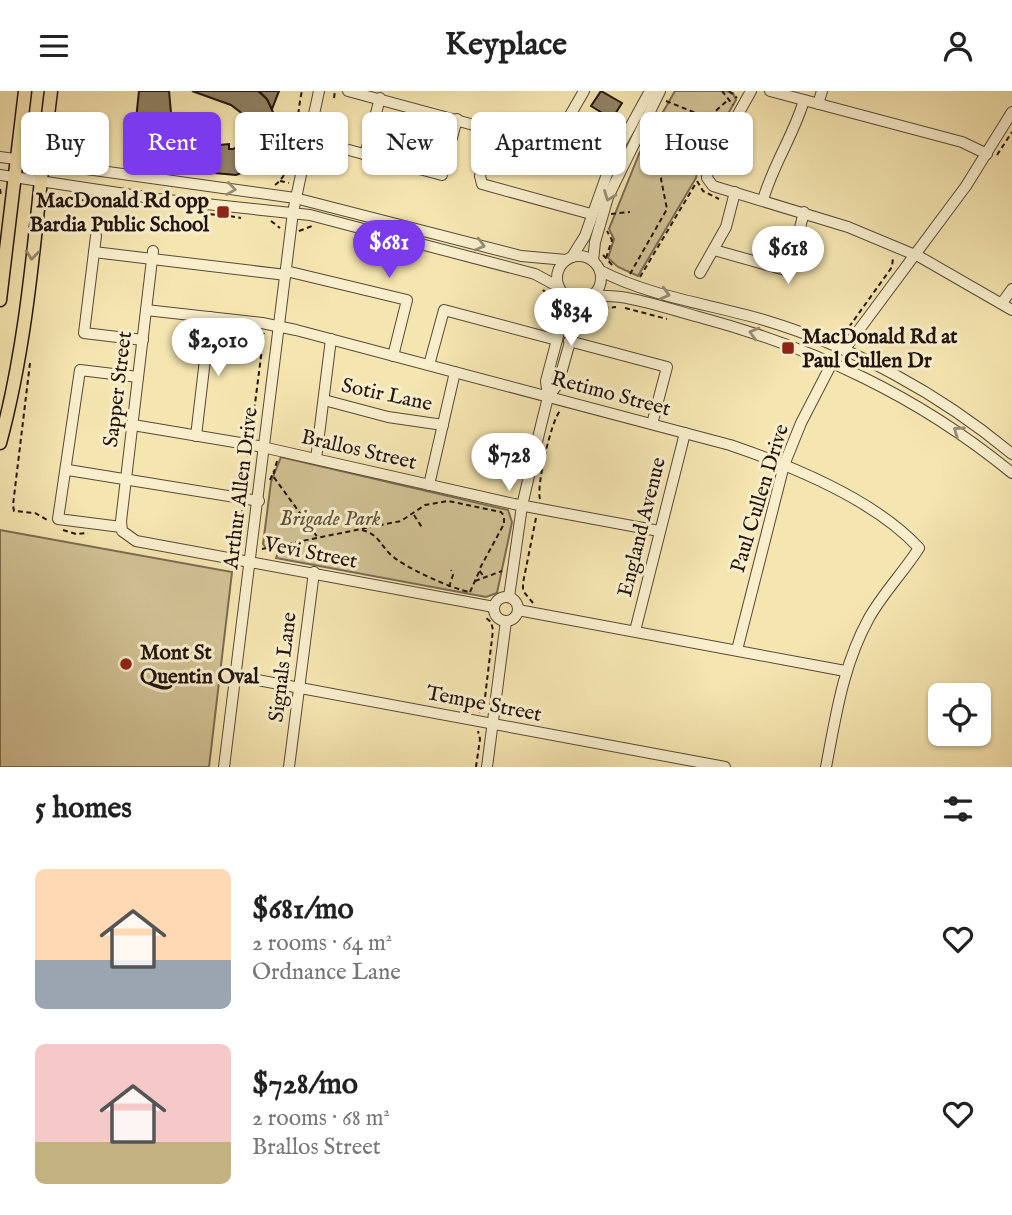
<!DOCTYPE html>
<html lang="en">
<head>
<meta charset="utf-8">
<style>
  body { margin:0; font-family:"IM FELL English",serif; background:#f2f2f2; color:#222; height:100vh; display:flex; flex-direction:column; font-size:26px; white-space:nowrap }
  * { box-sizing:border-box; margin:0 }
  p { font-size:23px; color:#767676 }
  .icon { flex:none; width:38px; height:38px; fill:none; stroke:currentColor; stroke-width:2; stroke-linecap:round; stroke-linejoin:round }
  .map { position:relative; height:676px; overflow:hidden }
  .sheet { display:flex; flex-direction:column; background:#fff; flex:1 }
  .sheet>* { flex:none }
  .top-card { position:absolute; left:21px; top:21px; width:971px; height:63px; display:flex; gap:14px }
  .tools { position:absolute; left:928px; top:592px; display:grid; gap:14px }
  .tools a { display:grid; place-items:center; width:63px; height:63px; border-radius:10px; background:#fff; box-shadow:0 2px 5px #0004; font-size:35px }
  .price { position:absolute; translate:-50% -60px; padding:0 16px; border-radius:24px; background:#fff; color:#222; font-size:23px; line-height:46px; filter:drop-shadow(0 2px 4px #0008) }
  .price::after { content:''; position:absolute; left:50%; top:42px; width:21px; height:16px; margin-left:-10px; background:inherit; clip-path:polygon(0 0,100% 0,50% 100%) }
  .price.current { background:#7c3aed; color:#fff }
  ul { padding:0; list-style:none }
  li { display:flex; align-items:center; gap:21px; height:175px; padding:0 35px }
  li span { display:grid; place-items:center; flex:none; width:196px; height:140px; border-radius:10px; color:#555 }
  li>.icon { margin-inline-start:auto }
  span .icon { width:84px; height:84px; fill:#fffc; stroke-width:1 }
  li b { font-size:30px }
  h2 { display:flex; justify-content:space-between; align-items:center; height:84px; padding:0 35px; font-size:30px }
  .pill { padding:0 24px; border-radius:10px; background:#fff; box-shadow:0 2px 5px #0004; font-size:24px; line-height:63px }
  .pill.current { background:#7c3aed; color:#fff }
  header { display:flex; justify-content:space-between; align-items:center; height:91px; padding:0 35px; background:#fff; font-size:32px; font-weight:700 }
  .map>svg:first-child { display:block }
</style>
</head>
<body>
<header><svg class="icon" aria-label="menu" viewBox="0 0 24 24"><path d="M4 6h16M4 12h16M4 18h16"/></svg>Keyplace<svg class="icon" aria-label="person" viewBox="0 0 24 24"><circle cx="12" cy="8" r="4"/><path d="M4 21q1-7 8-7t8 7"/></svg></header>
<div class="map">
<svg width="1012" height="676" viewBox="0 0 1012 676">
  <rect width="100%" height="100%" fill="#f5e5b0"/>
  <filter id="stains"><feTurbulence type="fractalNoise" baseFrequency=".00286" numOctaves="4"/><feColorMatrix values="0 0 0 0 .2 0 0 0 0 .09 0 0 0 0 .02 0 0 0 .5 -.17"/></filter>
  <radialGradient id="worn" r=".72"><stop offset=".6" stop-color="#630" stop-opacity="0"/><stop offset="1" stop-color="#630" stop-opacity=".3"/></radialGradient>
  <g fill="#d1c295" stroke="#7a6c52" stroke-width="2">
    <path d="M675 0H725L733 2 736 9 698 75 696 87 638 185 618 176 608 167 614 148 609 138 639 63Z"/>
    <path d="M281 366 508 419 512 431 497 502 486 506 276 467 281 454 266 457 263 453 271 391Z"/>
    <path d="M0 439 232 481 209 676H0Z"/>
  </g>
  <g fill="#908163" stroke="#221510" stroke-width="2">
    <path d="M139 0H169L171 22 165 25H170L172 36 170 42 163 44 165 48 201 54 203 48 212 47 219 54 229 53V58H233L245 51 249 44 248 27 231 14 192 0H258L267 8 278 32 271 62 260 75 236 84 170 78 153 73 139 58 134 47Z"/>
    <path d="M259 0H279L272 18 267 8Z"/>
    <path d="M601 0 622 12 612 28 591 15Z"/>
  </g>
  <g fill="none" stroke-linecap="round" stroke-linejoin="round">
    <defs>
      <g id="minor">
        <path d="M348 0 622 74"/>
        <path d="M751 0 708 77 707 87 713 95 848 136 920 166 1012 219"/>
        <path d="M770 0 962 51 987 63"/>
        <path d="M818 13 822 0"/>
        <path d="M493 37 480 85 482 93 591 123"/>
        <path d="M561 56 569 26 584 0"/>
        <path d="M345 58 442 84 457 28"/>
        <path d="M365 64 380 7"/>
        <path d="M0 66 295 107 521 165 566 169"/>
        <path d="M0 84 158 108 310 124 535 183 559 196"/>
        <path d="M763 109C773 73 794 44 804 9"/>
        <path d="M96 145 84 242 143 249"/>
        <path d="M714 159 789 180 804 121"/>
        <path d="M153 160 121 430 122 440 136 450 494 516"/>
        <path d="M94 161 286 184"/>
        <circle cx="579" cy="187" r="22"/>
        <path d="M572 166 585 145 612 69 650 0"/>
        <path d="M593 170 595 151 608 106 660 0"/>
        <path d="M286 180 407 209 393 265"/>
        <path d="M601 180C651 206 710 213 764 229 854 256 940 303 1012 363"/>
        <path d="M700 182 726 136 735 101"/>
        <path d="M594 204C603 205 612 205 621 206 647 210 673 219 699 226 815 257 918 305 1012 382"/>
        <path d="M1002 212 1012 198"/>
        <path d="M146 219 262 232 296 239 730 354C792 375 874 408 919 457 903 482 883 502 869 527 843 574 836 624 826 676"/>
        <path d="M569 250 667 276 652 333"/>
        <path d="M844 259 966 95 1012 21"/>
        <path d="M429 274 444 219 557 249"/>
        <path d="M548 306 546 290 568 207"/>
        <path d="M324 309 388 326 443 334"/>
        <path d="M133 334 258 355 514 413 659 440"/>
        <path d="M196 345 210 226"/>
        <path d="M316 368 331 248"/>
        <path d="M68 379 259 410"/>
        <path d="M429 394 455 281"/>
        <path d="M121 436 58 428 80 279 138 286"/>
        <path d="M509 506 522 415 534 363 548 306 558 293 582 209"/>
        <circle cx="506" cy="518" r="12"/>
        <path d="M518 519 845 580"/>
        <path d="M635 540 685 342"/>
        <path d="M737 559 784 374 801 332 833 270"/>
        <path d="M236 585 725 676"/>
        <path d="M224 676 293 121 319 0"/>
        <path d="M289 676 314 481"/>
        <path d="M487 676 506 530"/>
      </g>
      <g id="major">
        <path d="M0 209 25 0"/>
        <path d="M0 352C31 238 36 117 51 0"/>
      </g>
    </defs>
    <use href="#minor" stroke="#574938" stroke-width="12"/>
    <use href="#major" stroke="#221510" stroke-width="15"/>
    <g stroke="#221510" stroke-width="2" stroke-dasharray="5 3.5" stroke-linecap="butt">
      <path d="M722 0 733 14"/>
      <path d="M729 0 737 7"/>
      <path d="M334 7 335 0"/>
      <path d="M666 10 701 24 703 29"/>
      <path d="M997 64 1012 41"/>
      <path d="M280 90 289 92"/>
      <path d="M697 90 703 100 719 108"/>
      <path d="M275 94C299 76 295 28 302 0"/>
      <path d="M0 98 1 105"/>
      <path d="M50 114 55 107H64L142 116"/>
      <path d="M185 121 218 124"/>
      <path d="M611 123 630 121"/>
      <path d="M230 125 241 127"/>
      <path d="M271 130 280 137"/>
      <path d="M299 140 312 135"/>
      <path d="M603 164 613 175"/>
      <path d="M606 167 612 149 607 140"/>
      <path d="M630 183 667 118 661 88 671 60 729 8"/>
      <path d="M640 186 696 92"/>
      <path d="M543 199 557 212"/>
      <path d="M625 217 667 228"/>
      <path d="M588 223 595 218 616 216"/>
      <path d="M849 236 892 176 893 166"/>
      <path d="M30 272 13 414 14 420 35 422 49 430"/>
      <path d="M251 344 264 242"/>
      <path d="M277 370 273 385 318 447"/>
      <path d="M270 389 274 380"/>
      <path d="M245 400 249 364"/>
      <path d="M540 408C536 396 551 330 560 320"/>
      <path d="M414 424 423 438"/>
      <path d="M63 439 76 443 88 442"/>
      <path d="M362 439C378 443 380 453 390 463 403 476 452 498 470 501"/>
      <path d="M236 458 243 416"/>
      <path d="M262 458 401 430 425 414 448 410 501 421 504 425V433L479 479 484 486"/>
      <path d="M475 490 502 480"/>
      <path d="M449 496 453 484 451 479"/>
      <path d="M470 501 479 481"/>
      <path d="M533 512 523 500V492L536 427"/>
      <path d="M479 621 484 615 493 539 491 531 484 525"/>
      <path d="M476 676 480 648 478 640"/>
    </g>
    <use href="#minor" stroke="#f8eecc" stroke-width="10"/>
    <use href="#major" stroke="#f5e5b0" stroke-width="12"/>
  </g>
  <defs><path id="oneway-chevron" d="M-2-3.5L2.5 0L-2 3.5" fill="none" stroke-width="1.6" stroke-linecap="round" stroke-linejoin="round" transform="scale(1.75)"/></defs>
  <g stroke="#988c77">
    <use href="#oneway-chevron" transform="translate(231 98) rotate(8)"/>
    <use href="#oneway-chevron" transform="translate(609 105) rotate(111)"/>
    <use href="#oneway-chevron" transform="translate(480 154) rotate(15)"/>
    <use href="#oneway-chevron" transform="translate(665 203) rotate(15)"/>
    <use href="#oneway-chevron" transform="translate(754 242) rotate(-164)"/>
    <use href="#oneway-chevron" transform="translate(958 340) rotate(-145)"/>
  </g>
  <use stroke="#968768" href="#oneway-chevron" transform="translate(32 164) rotate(96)"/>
  <g fill="#8f2418" stroke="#f8eecc" stroke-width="2.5">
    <rect x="216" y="114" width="14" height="14" rx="3.5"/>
    <rect x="781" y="250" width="14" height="14" rx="3.5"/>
    <circle cx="126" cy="573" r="7"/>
  </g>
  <g text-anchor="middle" stroke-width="6" stroke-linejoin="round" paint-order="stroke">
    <g font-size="21" font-weight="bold" fill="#221510" stroke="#f8eecc" text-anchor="start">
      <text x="209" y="116" text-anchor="end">MacDonald Rd opp<tspan x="209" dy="24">Bardia Public School</tspan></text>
      <text x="802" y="252">MacDonald Rd at<tspan x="802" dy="24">Paul Cullen Dr</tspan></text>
      <text x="140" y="568">Mont St<tspan x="140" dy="24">Quentin Oval</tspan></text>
    </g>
    <g font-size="21" fill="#221510" stroke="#f8eecc">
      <text transform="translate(117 298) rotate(-83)" y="7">Sapper Street</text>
      <text transform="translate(611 302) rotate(15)" y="7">Retimo Street</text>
      <text transform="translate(387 303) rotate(12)" y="7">Sotir Lane</text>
      <text transform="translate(359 358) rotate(13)" y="7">Brallos Street</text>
      <text transform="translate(240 397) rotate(-83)" y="7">Arthur Allen Drive</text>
      <text transform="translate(759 407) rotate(-73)" y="7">Paul Cullen Drive</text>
      <text transform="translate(641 436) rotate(-76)" y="7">England Avenue</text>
      <text transform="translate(311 461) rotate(11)" y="7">Vevi Street</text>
      <text transform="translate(282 576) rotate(-83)" y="7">Signals Lane</text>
      <text transform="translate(484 612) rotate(11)" y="7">Tempe Street</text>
    </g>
    <g font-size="21" font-style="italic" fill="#5f523f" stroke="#f8eecc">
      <text x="330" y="434">Brigade Park</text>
    </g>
  </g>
  <rect width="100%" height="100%" filter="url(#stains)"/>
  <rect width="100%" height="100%" fill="url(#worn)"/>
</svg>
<div class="tools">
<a><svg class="icon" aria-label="locate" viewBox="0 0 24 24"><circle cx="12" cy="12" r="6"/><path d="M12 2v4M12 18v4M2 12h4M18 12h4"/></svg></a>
</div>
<b class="price current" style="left:389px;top:189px">$681</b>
<b class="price" style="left:788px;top:195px">$618</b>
<b class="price" style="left:571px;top:257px">$834</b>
<b class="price" style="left:218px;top:287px">$2,010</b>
<b class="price" style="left:509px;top:402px">$728</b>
<div class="top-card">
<a class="pill">Buy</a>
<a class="pill current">Rent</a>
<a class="pill">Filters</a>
<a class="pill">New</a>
<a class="pill">Apartment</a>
<a class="pill">House</a>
</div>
</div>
<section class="sheet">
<h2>5 homes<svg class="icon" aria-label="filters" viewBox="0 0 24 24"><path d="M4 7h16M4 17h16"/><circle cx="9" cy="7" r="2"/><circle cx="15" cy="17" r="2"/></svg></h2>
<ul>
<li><span style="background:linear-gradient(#ffd9b3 65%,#9aa5b1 0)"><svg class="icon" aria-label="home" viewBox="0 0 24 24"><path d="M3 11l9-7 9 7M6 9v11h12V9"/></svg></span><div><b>$681/mo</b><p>2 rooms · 64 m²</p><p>Ordnance Lane</p></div><svg class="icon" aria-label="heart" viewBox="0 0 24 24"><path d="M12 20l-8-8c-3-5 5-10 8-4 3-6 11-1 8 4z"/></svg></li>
<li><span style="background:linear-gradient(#f6c9c9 70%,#c2b280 0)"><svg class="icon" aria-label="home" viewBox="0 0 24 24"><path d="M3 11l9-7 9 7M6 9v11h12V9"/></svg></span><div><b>$728/mo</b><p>2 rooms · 68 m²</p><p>Brallos Street</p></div><svg class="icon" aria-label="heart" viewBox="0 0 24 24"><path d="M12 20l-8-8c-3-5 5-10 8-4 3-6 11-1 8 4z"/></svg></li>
</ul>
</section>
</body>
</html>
